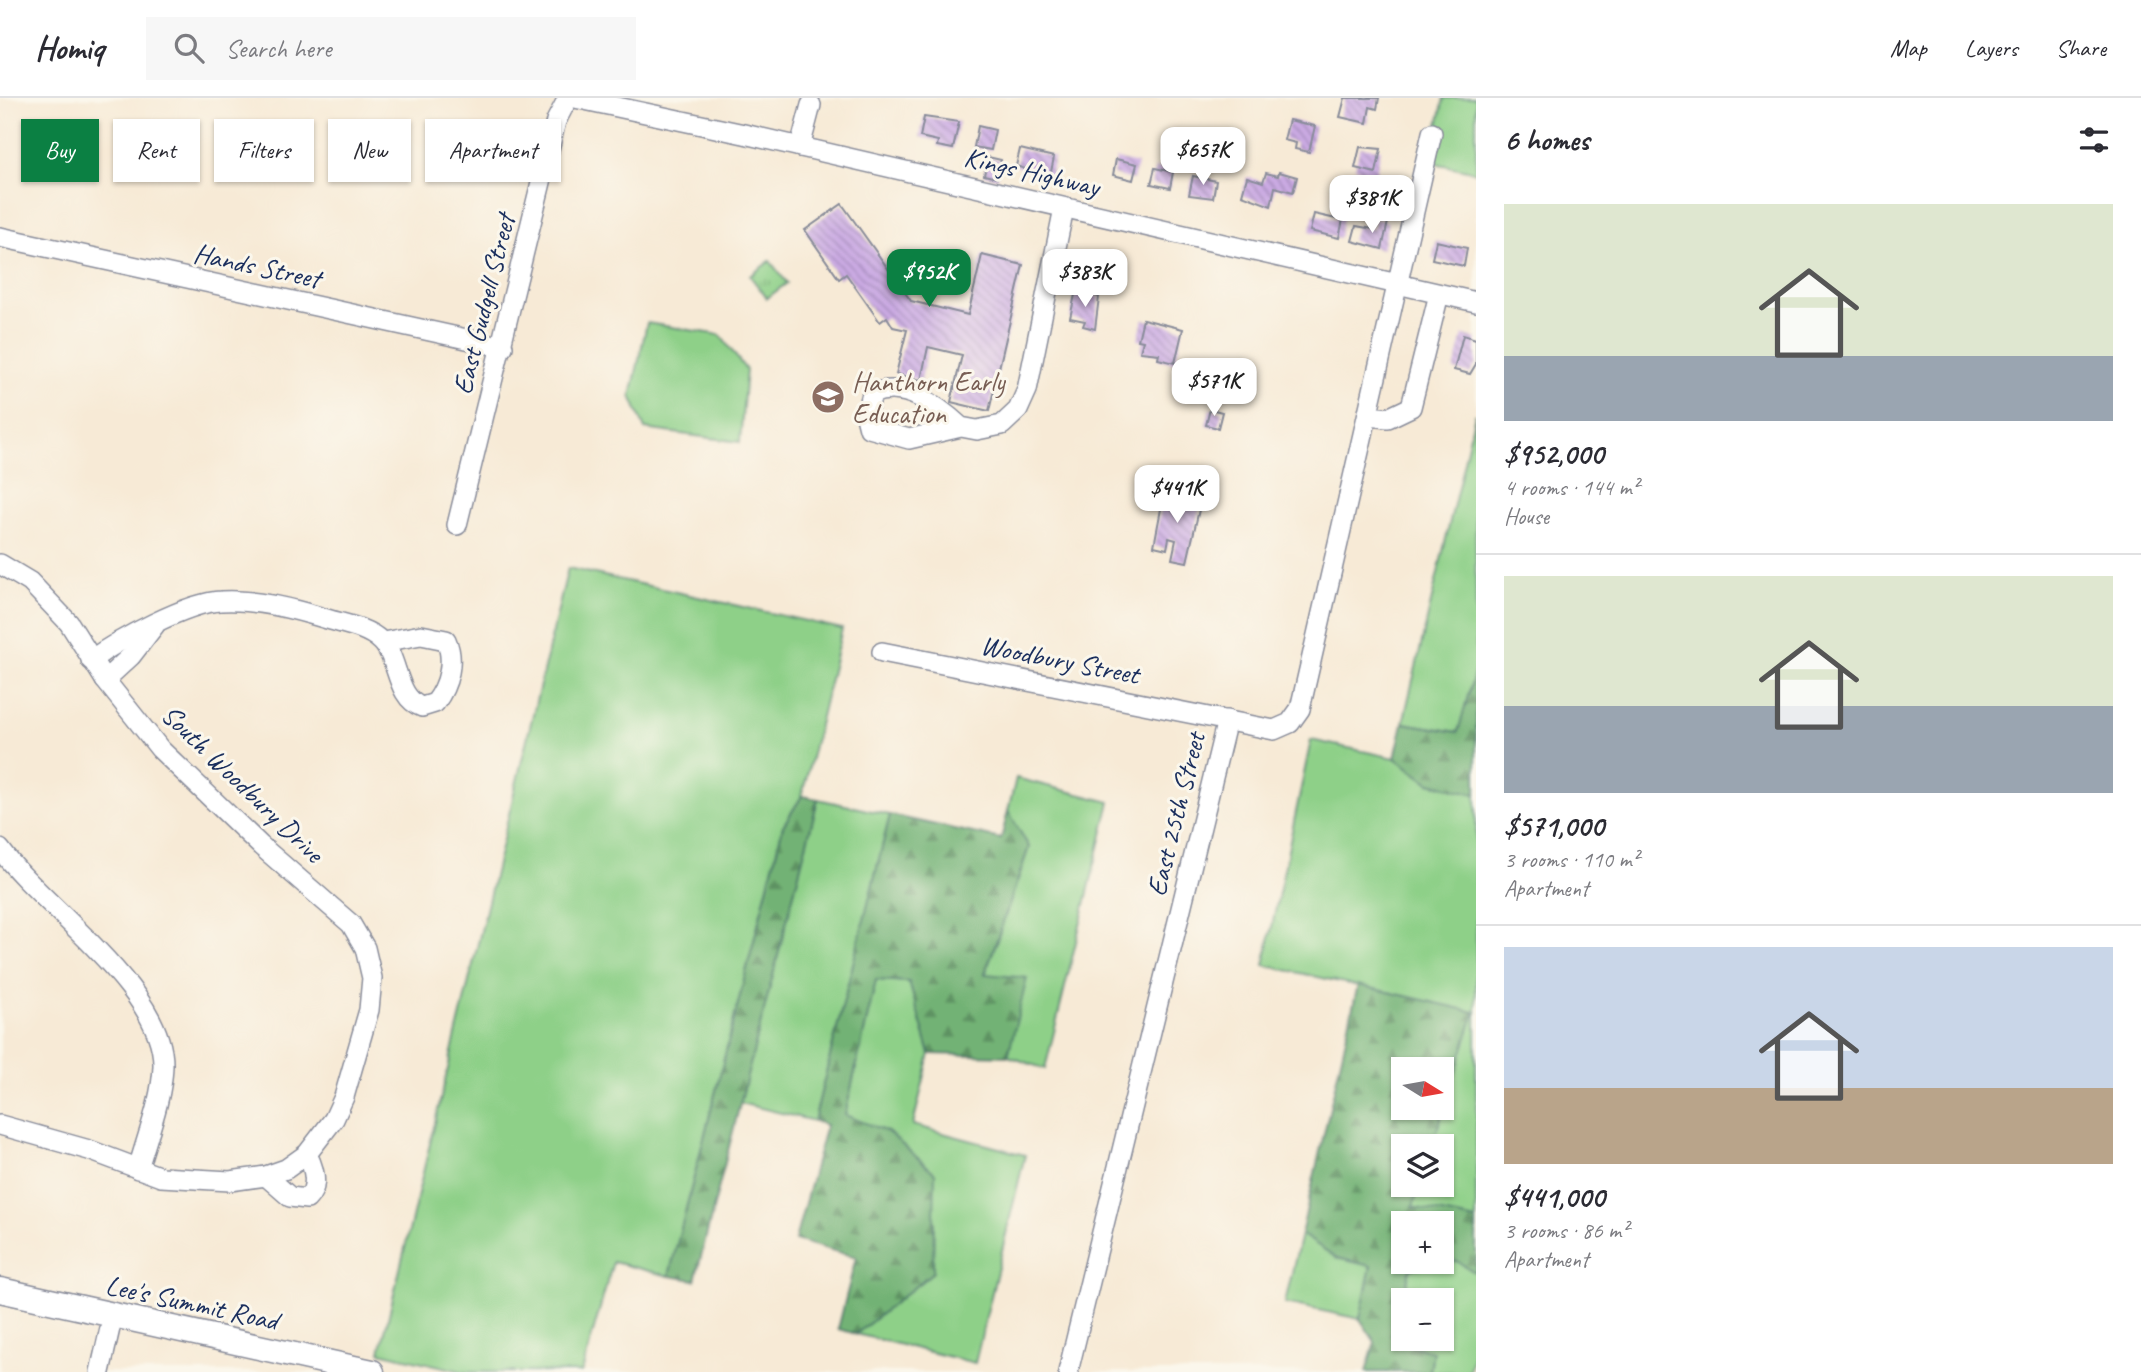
<!DOCTYPE html>
<html lang="en">
<head>
<meta charset="utf-8">
<style>
  body { margin:0; font-family:Caveat,sans-serif; background:#f7f7f7; color:#2b2b33; height:100vh; display:flex; flex-direction:column; font-size:26px; white-space:nowrap }
  * { box-sizing:border-box; margin:0 }
  p { font-size:23px; color:#7c7c81 }
  .icon { flex:none; width:38px; height:38px; fill:none; stroke:currentColor; stroke-width:2; stroke-linecap:round; stroke-linejoin:round }
  .map { position:relative; flex:1; overflow:hidden }
  .sheet { display:flex; flex-direction:column; background:#fff; width:665px }
  .sheet>* { flex:none }
  .top-card { position:absolute; left:21px; top:21px; width:665px; height:63px; display:flex; gap:14px }
  .needle { width:46px; rotate:101deg }
  .buttons { position:absolute; left:1391px; top:959px; display:grid; gap:14px }
  .buttons a { display:grid; place-items:center; width:63px; height:63px; border-radius:0px; background:#fff; box-shadow:0 2px 5px #0004; font-size:35px }
  .price { position:absolute; translate:-50% -60px; padding:0 16px; border-radius:14px; background:#fff; color:#222; font-size:23px; line-height:46px; filter:drop-shadow(0 2px 4px #0008) }
  .price::after { content:''; position:absolute; left:50%; top:42px; width:21px; height:16px; margin-left:-10px; background:inherit; clip-path:polygon(0 0,100% 0,50% 100%) }
  .price.current { background:#0b8043; color:#fff }
  ul { padding:0; list-style:none }
  li { display:grid; align-content:center; gap:14px; height:371px; padding:0 28px }
  li+li { border-top:2px solid #e1e1e2 }
  li span { display:grid; place-items:center; height:217px; border-radius:0px; color:#555 }
  li>.icon { margin-inline-start:auto }
  span .icon { width:126px; height:126px; fill:#fffc; stroke-width:1 }
  li b { font-size:30px }
  h2 { display:flex; justify-content:space-between; align-items:center; height:84px; padding:0 28px; font-size:30px }
  .tag { padding:0 24px; border-radius:0px; background:#fff; box-shadow:0 2px 5px #0004; font-size:24px; line-height:63px }
  .tag.current { background:#0b8043; color:#fff }
  header { display:flex; align-items:center; gap:42px; box-sizing:border-box; height:98px; padding:0 35px; background:#fff; border-bottom:2px solid #e1e1e2 }
  header strong { font-size:33px }
  nav { display:flex; gap:38px; margin-inline-start:auto; font-size:24px }
  .search { width:490px; height:63px; background:#f7f7f7; display:flex; align-items:center; gap:18px; box-sizing:border-box; padding:0 24px; border-radius:0px; color:#7c7c81; font-size:26px }
  main { display:flex; flex:1; min-height:0 }
  .map>svg:first-child { display:block }
</style>
</head>
<body>
<header>
<strong>Homiq</strong>
<div class="search"><svg class="icon" aria-label="search" viewBox="0 0 24 24"><circle cx="10" cy="10" r="6"/><path d="M15 15l6 6"/></svg>Search here</div>
<nav><a>Map</a><a>Layers</a><a>Share</a></nav>
</header>
<main>
<div class="map">
<svg width="1476" height="1274" viewBox="0 0 1476 1274">
  <defs>
    <pattern id="forest-firs" width="22" height="20" patternUnits="userSpaceOnUse" patternTransform="scale(1.75)"><rect width="22" height="20" fill="#72b274"/><path d="M5 1l3.5 6h-7zM16 11l3.5 6h-7z" fill="#5d9162"/></pattern>
    <pattern id="park-tufts" width="24" height="20" patternUnits="userSpaceOnUse" patternTransform="scale(1.75)"><rect width="24" height="20" fill="#8ed088"/><path d="M3 7l-1-3M5 7V3M7 7l1-3M15 17l-1-3M17 17v-4M19 17l1-3" fill="none" stroke="#73a972"/></pattern>
    <pattern id="building-back-hatch" width="6" height="6" patternUnits="userSpaceOnUse" patternTransform="scale(1.75)"><rect width="6" height="6" fill="#cbaae3"/><path d="M-1 5l2 2M0 0l6 6M5-1l2 2" fill="none" stroke="#a48bbb"/></pattern>
  </defs>
  <rect width="100%" height="100%" fill="#fbf7ec"/>
  <filter id="ink" filterUnits="userSpaceOnUse"><feTurbulence type="fractalNoise" baseFrequency=".0143" numOctaves="2"/><feDisplacementMap in="SourceGraphic" scale="14" xChannelSelector="R" yChannelSelector="G"/><feConvolveMatrix kernelMatrix="1 2 1 2 8 2 1 2 1" color-interpolation-filters="sRGB"/></filter>
  <filter id="wash" filterUnits="userSpaceOnUse"><feTurbulence type="fractalNoise" baseFrequency=".00686" numOctaves="4" result="noise"/><feDisplacementMap in="SourceGraphic" scale="28" xChannelSelector="R" yChannelSelector="G"/><feGaussianBlur stdDeviation="1.57" result="paint"/><feColorMatrix in="noise" values="0 0 0 0 0 0 0 0 0 0 0 0 0 0 0 0 0 1.4 0 .05"/><feComposite in="paint" operator="in"/></filter>
  <g filter="url(#wash)">
    <rect width="100%" height="100%" fill="#f7ead6"/>
    <g fill="#8ed088" stroke="#548073" stroke-width="2" fill-rule="evenodd">
      <path d="M1444 0H1476V74L1430 64Z"/>
      <path d="M647 225 720 237 746 272 740 344 645 331 631 298Z"/>
      <path d="M1475 316 1476 569 1458 634 1403 625Z"/>
      <path d="M568 470 842 531 802 698 783 728 669 1178 613 1164 582 1274H465L380 1254Z"/>
      <path d="M1311 642 1395 660 1430 685 1476 696V1122L1412 1109 1420 1087H1442V1048H1432L1474 914 1264 867Z"/>
      <path d="M1016 680 1110 704 1045 971 1008 958 1026 880 985 877 1029 749 1008 713Z"/>
      <path d="M818 701 890 717 814 1023 740 1005Z"/>
      <path d="M876 882 909 884 930 956 913 1027 1025 1057 975 1265 856 1236 933 1174 845 1017Z"/>
      <path d="M1301 1136 1337 1160 1371 1168 1360 1221 1285 1205Z"/>
      <path d="M1457 1163 1476 1175V1241L1469 1274H1430L1433 1254 1394 1242 1410 1171ZM1404 1202H1442V1241H1404Z"/>
    </g>
    <g fill="url(#forest-firs)" stroke="#467069" stroke-width="2" fill-rule="evenodd">
      <path d="M1476 569V696L1430 685 1395 660 1403 625 1458 634Z"/>
      <path d="M802 698 818 701 695 1182 669 1178 783 728Z"/>
      <path d="M1008 713 1029 749 985 876 1027 880 1008 958 930 956 909 884 876 882 845 1017 888 1034 935 1075 933 1174 856 1236 838 1231 856 1159 795 1142 826 1027 814 1023 890 717 1001 741Z"/>
      <path d="M1358 887 1475 914 1432 1048H1404V1087H1420L1413 1109 1476 1122V1175L1457 1163 1410 1171 1394 1242 1433 1254 1430 1274H1366L1375 1244 1360 1221 1371 1168 1337 1160 1301 1136ZM1404 971H1442V1010H1404ZM1442 1125V1164H1404V1125Z"/>
    </g>
    <path fill="url(#park-tufts)" stroke="#548073" stroke-width="2" d="M770 163 787 185 767 200 750 178Z"/>
    <g id="blocks">
      <g fill="url(#building-back-hatch)">
        <path d="M1345 0H1379L1377 11 1370 9 1367 25 1340 19Z"/>
        <path d="M924 19 959 24 953 51 937 48 938 43 920 39Z"/>
        <path d="M1289 22 1315 28 1309 54 1295 51 1296 45 1284 42Z"/>
        <path d="M978 28 995 32 991 52 974 49Z"/>
        <path d="M1360 49 1381 51 1376 75 1355 70Z"/>
        <path d="M1020 51 1054 59 1050 79 1016 68Z"/>
        <path d="M988 59 1001 62 997 80 984 77Z"/>
        <path d="M1116 61 1137 66 1133 82 1113 77Z"/>
        <path d="M1155 70 1173 74 1170 90 1151 86Z"/>
        <path d="M1279 74 1297 79 1293 94 1275 89 1271 108 1242 97 1247 79 1263 84 1266 75 1278 78Z"/>
        <path d="M1193 78 1216 83 1213 100 1189 97Z"/>
        <path d="M842 106 911 203 968 217 982 157 1023 167 989 313 951 304 962 257 928 249 921 282 896 276 907 232 893 229 887 219 880 224 846 176 839 181 805 132Z"/>
        <path d="M1314 116 1336 121 1337 116 1344 117 1339 140 1310 133Z"/>
        <path d="M1375 121 1388 124 1382 151 1352 143 1356 128 1373 131Z"/>
        <path d="M1436 143 1467 150 1464 168 1432 161Z"/>
        <path d="M1076 192 1099 199 1095 231 1083 228 1085 223 1070 220Z"/>
        <path d="M1143 221 1183 231 1175 265 1158 261 1159 256 1140 254 1143 243 1138 242Z"/>
        <path d="M1463 237 1476 241V266L1470 276 1454 272Z"/>
        <path d="M1222 264 1236 268 1234 279 1238 280 1236 288 1231 287 1229 297 1215 294Z"/>
        <path d="M1210 311 1222 314 1218 330 1206 327Z"/>
        <path d="M1164 395 1201 403 1187 464 1172 461 1176 442 1169 440 1167 451 1154 448Z"/>
      </g>
    </g>
  </g>
  <g filter="url(#ink)">
    <use href="#blocks" fill-opacity="0" stroke="#898c9a" stroke-width="2"/>
    <g fill="none" stroke-linecap="round" stroke-linejoin="round">
      <defs>
        <g id="minor">
          <path d="M575 0 744 36 1476 204"/>
          <path d="M800 49 811 7"/>
          <path d="M0 139 503 249"/>
          <path d="M1368 318 1388 320 1411 309 1439 196"/>
          <path d="M961 329C938 308 904 282 872 296L866 318 869 330 909 341 961 329 977 332 1002 327 1018 312 1027 292 1064 110"/>
          <path d="M457 427 556 23 568 0"/>
          <path d="M0 466 30 484 69 525 105 582 160 651 261 748 351 826 365 850 372 880 369 912 344 999 334 1021 307 1056 286 1071 266 1078 230 1083 161 1079 89 1052 0 1027"/>
          <path d="M882 554 1274 632 1290 625 1300 611 1432 35"/>
          <path d="M91 562C118 542 188 504 221 503 256 501 294 511 327 521 344 526 368 530 381 543 399 558 395 600 422 609L435 605C449 587 455 562 446 542L421 537 383 544"/>
          <path d="M105 582 131 558 155 527"/>
          <path d="M0 751C43 810 165 892 163 968 162 1002 147 1038 138 1071"/>
          <path d="M266 1078 290 1099 307 1101C320 1088 314 1070 307 1056"/>
          <path d="M100 1274 113 1217"/>
          <path d="M1068 1274 1227 622"/>
        </g>
        <path id="major" d="M0 1192 372 1274"/>
      </defs>
      <use href="#minor" stroke="#898c9a" stroke-width="22"/>
      <use href="#major" stroke="#898c9a" stroke-width="27"/>
      <use href="#minor" stroke="#fff" stroke-width="19"/>
      <use href="#major" stroke="#fff" stroke-width="24"/>
    </g>
  </g>
  <defs>
    <symbol id="school-disc" viewBox="-11 -11 22 22"><circle r="9.5" fill="#8d6e63" stroke="#fbf7ec"/><path d="M0-5L7-2L0 1L-7-2ZM-4 1L0 2.5L4 1V4Q0 6-4 4Z" fill="#fff"/></symbol>
  </defs>
  <g fill-rule="evenodd">
    <use href="#school-disc" x="809" y="280" width="38" height="38"/>
  </g>
  <g text-anchor="middle" stroke-width="6" stroke-linejoin="round" paint-order="stroke">
    <g font-size="28" fill="#1b2f5e" stroke="#fbf7ec">
      <text transform="translate(1032 73) rotate(13)" y="10">Kings Highway</text>
      <text transform="translate(257 167) rotate(12)" y="10">Hands Street</text>
      <text transform="translate(483 206) rotate(-76)" y="10">East Gudgell Street</text>
      <text transform="translate(1060 561) rotate(11)" y="10">Woodbury Street</text>
      <text transform="translate(243 685) rotate(44)" y="10">South Woodbury Drive</text>
      <text transform="translate(1175 716) rotate(-76)" y="10">East 25th Street</text>
      <text transform="translate(192 1204) rotate(12)" y="10">Lee's Summit Road</text>
    </g>
    <g font-size="28" fill="#785e54" stroke="#fbf7ec" text-anchor="start">
      <text x="852" y="293">Hanthorn Early<tspan x="852" dy="32">Education</tspan></text>
    </g>
  </g>
</svg>
<div class="buttons">
<a><svg class="needle" viewBox="-14 -14 28 28"><path d="M0-13l5 13h-10z" fill="#e53935"/><path d="M0 13l5-13h-10z" fill="#7c7c81"/></svg></a>
<a><svg class="icon" aria-label="layers" viewBox="0 0 24 24"><path d="M12 4l9 5-9 5-9-5zM3 14l9 5 9-5"/></svg></a>
<a>+</a>
<a>−</a>
</div>
<b class="price" style="left:1203px;top:89px">$657K</b>
<b class="price" style="left:1372px;top:137px">$381K</b>
<b class="price current" style="left:929px;top:211px">$952K</b>
<b class="price" style="left:1085px;top:211px">$383K</b>
<b class="price" style="left:1214px;top:320px">$571K</b>
<b class="price" style="left:1177px;top:427px">$441K</b>
<div class="top-card">
<a class="tag current">Buy</a>
<a class="tag">Rent</a>
<a class="tag">Filters</a>
<a class="tag">New</a>
<a class="tag">Apartment</a>
</div>
</div>
<section class="sheet">
<h2>6 homes<svg class="icon" aria-label="filters" viewBox="0 0 24 24"><path d="M4 7h16M4 17h16"/><circle cx="9" cy="7" r="2"/><circle cx="15" cy="17" r="2"/></svg></h2>
<ul>
<li><span style="background:linear-gradient(#dfe7d0 70%,#9aa5b1 0)"><svg class="icon" aria-label="home" viewBox="0 0 24 24"><path d="M3 11l9-7 9 7M6 9v11h12V9"/></svg></span><div><b>$952,000</b><p>4 rooms · 144 m²</p><p>House</p></div></li>
<li><span style="background:linear-gradient(#dfe7d0 60%,#9aa5b1 0)"><svg class="icon" aria-label="home" viewBox="0 0 24 24"><path d="M3 11l9-7 9 7M6 9v11h12V9"/></svg></span><div><b>$571,000</b><p>3 rooms · 110 m²</p><p>Apartment</p></div></li>
<li><span style="background:linear-gradient(#c9d6e8 65%,#b9a48a 0)"><svg class="icon" aria-label="home" viewBox="0 0 24 24"><path d="M3 11l9-7 9 7M6 9v11h12V9"/></svg></span><div><b>$441,000</b><p>3 rooms · 86 m²</p><p>Apartment</p></div></li>
</ul>
</section>
</main>
</body>
</html>
